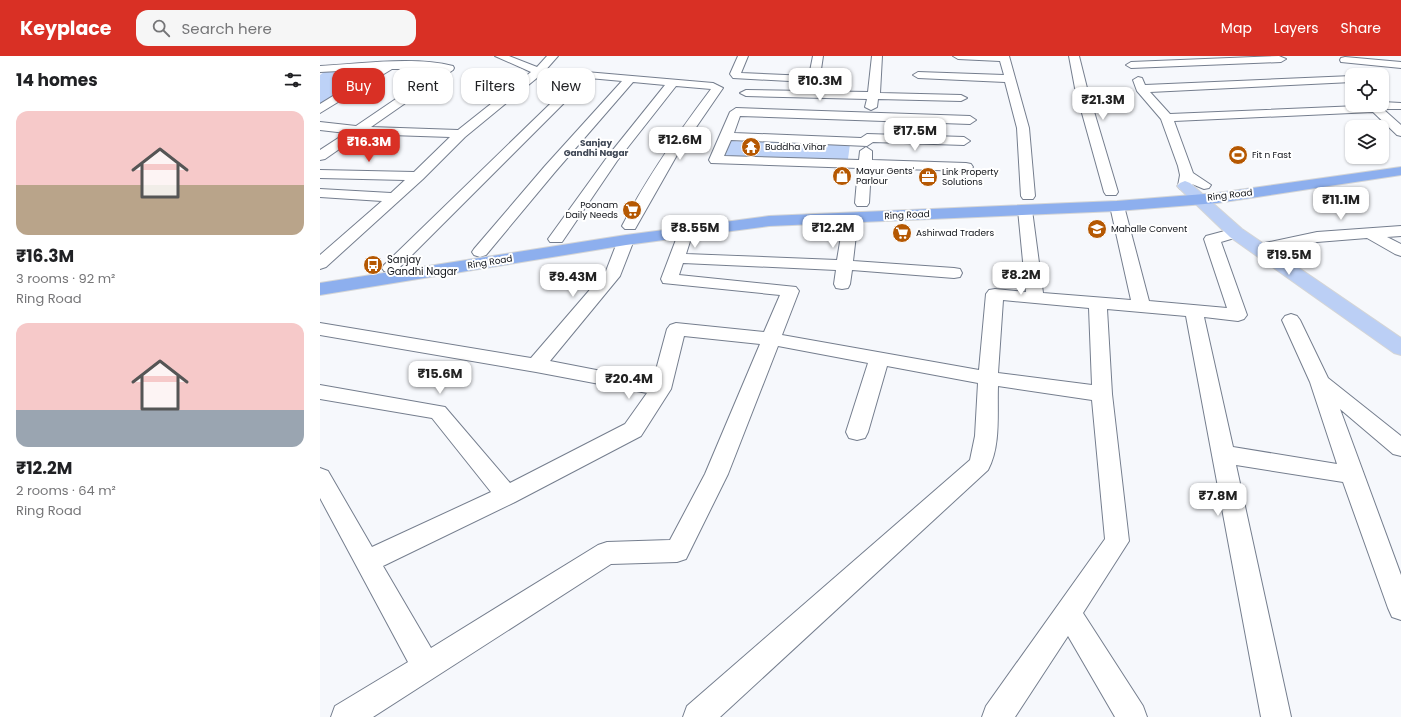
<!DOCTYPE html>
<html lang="en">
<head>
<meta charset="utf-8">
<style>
  body { margin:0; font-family:Poppins,sans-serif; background:#f6f6f6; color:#202124; height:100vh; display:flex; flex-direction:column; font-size:15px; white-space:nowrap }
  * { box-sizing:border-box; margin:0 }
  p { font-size:13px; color:#757577 }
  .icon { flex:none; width:22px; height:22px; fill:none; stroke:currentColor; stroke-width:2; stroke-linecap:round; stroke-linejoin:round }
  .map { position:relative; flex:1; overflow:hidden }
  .drawer { display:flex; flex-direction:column; background:#fff; width:320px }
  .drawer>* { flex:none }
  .banner { position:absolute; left:12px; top:12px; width:380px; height:36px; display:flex; gap:8px }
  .fabs { position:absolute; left:1025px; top:12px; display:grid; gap:8px }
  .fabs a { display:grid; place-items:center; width:44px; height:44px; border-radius:8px; background:#fff; box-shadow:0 1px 3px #0004; font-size:20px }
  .price { position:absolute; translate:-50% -34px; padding:0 9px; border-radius:8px; background:#fff; color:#222; font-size:13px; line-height:26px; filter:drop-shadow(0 1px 2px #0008) }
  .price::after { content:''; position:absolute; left:50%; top:24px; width:12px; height:9px; margin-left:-6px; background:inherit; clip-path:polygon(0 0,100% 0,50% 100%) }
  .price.active { background:#d93025; color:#fff }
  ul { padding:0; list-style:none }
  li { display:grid; align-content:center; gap:8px; height:212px; padding:0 16px }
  li span { display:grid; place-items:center; height:124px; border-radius:12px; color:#555 }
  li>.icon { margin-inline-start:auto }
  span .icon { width:72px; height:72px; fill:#fffc; stroke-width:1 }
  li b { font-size:17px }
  h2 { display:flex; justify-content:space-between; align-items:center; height:48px; padding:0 16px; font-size:17px }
  .pill { padding:0 14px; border-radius:12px; background:#fff; box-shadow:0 1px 3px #0004; font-size:14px; line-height:36px }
  .pill.active { background:#d93025; color:#fff }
  header { display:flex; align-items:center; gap:24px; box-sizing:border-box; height:56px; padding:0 20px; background:#d93025; color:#fff }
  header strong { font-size:19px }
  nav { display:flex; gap:22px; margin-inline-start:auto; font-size:14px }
  .search { width:280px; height:36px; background:#f6f6f6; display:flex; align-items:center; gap:10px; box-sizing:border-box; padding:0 14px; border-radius:12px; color:#757577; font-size:15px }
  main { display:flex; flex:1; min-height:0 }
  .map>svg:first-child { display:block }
</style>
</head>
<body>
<header>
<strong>Keyplace</strong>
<div class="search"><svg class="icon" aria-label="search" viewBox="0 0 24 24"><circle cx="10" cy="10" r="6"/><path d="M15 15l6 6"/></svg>Search here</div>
<nav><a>Map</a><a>Layers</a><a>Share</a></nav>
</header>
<main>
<section class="drawer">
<h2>14 homes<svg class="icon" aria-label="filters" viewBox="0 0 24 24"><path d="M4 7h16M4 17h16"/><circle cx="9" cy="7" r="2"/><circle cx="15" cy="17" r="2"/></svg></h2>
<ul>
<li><span style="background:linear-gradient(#f6c9c9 60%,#b9a48a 0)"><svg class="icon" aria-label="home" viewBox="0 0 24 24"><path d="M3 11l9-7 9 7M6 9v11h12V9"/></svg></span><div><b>₹16.3M</b><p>3 rooms · 92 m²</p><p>Ring Road</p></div></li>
<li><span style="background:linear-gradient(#f6c9c9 70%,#9aa5b1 0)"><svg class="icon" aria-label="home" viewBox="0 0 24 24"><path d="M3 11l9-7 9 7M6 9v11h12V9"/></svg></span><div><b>₹12.2M</b><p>2 rooms · 64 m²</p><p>Ring Road</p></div></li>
</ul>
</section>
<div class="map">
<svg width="1081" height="661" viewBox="0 0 1081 661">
  <rect width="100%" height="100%" fill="#f6f8fc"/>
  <g fill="#bdd2f7">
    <path d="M60 14 0 49V19L4 16Z"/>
    <path d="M409 85 530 88 528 103 403 101Z"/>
  </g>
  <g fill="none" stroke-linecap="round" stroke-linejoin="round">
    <defs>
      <g id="minor">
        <path d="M175 0H189L217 11 227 0H238L223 17 145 81 103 123 6 211 0 213V199L62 145 0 141V133L71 137 85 124 0 122V114L94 116 130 81 41 78 5 103 0 104V94L26 77 0 74V66L36 70 120 13H72L0 57V48L57 13 0 16V10C41 8 93 0 133 10L134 12 133 14 51 71 138 74 211 16Z"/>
        <path d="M418 0H428L421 17 489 20 493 0H503L500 20 510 22 511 24 506 27 413 22 410 18Z"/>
        <path d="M552 0H562L560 37 641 39 647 42 641 45 558 43 557 51 551 54 545 51 547 43 426 40 420 37 426 34 548 36Z"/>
        <path d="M633 0H689L709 72 715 140 713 143H703L701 140 697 72 685 26 598 22 593 19 598 16 684 19 680 5 638 3Z"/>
        <path d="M749 0H759L767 32 798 136 796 139H786L784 136 755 32Z"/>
        <path d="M959 0 966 3 961 6 811 12 806 9 811 6Z"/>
        <path d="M1025 1 1081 6V12L1021 6 1020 4 1021 2Z"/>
        <path d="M266 16 393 27 403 32 357 99 315 173H305L302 170C327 121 358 77 391 33L356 30 297 105 242 186H230L228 183 288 100 345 29 313 26 235 116 166 199 160 201 154 199 152 196 154 193 225 110 302 25 269 22 76 215 70 217 64 215 62 212 64 209 262 17Z"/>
        <path d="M1032 20V26L830 36 850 58 1062 49V46L1081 47V53H1063L1081 69V80L1077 79 1053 56 854 65 873 117 891 129 889 132 884 133 872 128 870 133H860L858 130 860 119 858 110 841 63 817 35 813 24 818 21 822 22 825 29Z"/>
        <path d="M416 52 650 60 656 64 650 68 420 60 414 77 541 82 547 78 644 81 650 85 644 89 553 86 547 90 411 84 404 100 539 104 540 95 546 91 552 95V104L646 107 651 108 653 111 651 114 646 115 551 112 549 147 547 150H537L535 147 538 112 391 107 389 104 410 56Z"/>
        <path d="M797 146 802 147 804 150 829 245 907 252 884 183 886 180 916 172 921 174 924 177 921 180 901 186 927 259 924 263 918 265 884 261 913 391 1017 408 990 326 962 264 965 260 971 258 977 260 980 264 1008 322 1081 380V400L1073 398 1020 353 1081 519V564L1072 561 1068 552 1023 426 916 409 971 661H941L866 260 787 253 792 338 809 485 763 557 823 650 827 661H795L748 580 695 661H662L666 650 785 483 772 344 678 330C677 357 681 390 668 414L400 661H363L367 650 650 404 655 380 658 327 567 310 548 376 545 382 537 384 529 382 526 376 548 307 458 290 408 418 366 503 357 506 291 508 53 661H11L15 650 88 606 0 442V412L8 415 52 491 171 436 112 362 0 343V329L125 351 190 427 305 368 327 337 216 316 0 279V267L211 302 286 215 298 184 300 181H312L314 184 300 220 230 305 333 325 347 273 350 269 356 267 444 276 460 239 343 227 341 223 360 173H370L373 176 366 198 517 204 524 162 526 159H536L538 162 533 205 634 212 640 213 642 217 640 221 634 222 532 214 530 228 528 232 522 233 516 232 514 228 516 214 363 207 359 219 476 231 479 235 462 279 659 314 666 238 669 234 675 233 706 236 698 154 700 151H710L712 154 723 237 811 244 790 150 792 147ZM683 244 769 252 772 329 678 317ZM364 280 440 288 385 418 350 484 287 486 278 489 111 592 63 510 195 446 321 380 351 333Z"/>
        <path d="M1081 170V180L1067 181 1081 188V200L1075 198 1047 182 997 186 951 195 945 193 943 190 945 187 997 176Z"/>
      </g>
      <path id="major" d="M865 125 870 127 922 173 1081 282V299L1074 297 910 181 860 133 857 130 860 127Z"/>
      <path id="highway" d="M1081 111V119L897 147 797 155 449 170 306 189 0 239V227L306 179 449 160 797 145 897 137Z"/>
    </defs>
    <use href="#minor" stroke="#757e8e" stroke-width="2"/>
    <use href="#major" stroke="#d4d5d6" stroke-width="2"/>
    <use href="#highway" stroke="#d4d5d6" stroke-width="2"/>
    <use href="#minor" fill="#fff" fill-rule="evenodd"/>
    <use href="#major" fill="#bbcff5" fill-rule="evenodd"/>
    <use href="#highway" fill="#8dafee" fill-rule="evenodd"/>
  </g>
  <defs>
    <symbol id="temple-disc" viewBox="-11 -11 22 22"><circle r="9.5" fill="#b55802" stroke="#fff"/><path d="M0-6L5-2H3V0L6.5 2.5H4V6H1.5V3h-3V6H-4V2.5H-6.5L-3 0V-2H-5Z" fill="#fff"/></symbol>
    <symbol id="stadium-disc" viewBox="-11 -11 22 22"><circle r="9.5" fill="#b55802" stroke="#fff"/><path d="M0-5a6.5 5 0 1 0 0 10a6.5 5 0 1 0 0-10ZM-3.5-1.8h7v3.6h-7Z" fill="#fff"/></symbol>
    <symbol id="shop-disc" viewBox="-11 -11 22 22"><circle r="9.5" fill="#b55802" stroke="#fff"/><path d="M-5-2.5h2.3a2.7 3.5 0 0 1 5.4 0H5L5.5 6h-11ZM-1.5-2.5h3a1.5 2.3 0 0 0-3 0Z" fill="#fff"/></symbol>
    <symbol id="office-disc" viewBox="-11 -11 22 22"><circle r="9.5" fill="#b55802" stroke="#fff"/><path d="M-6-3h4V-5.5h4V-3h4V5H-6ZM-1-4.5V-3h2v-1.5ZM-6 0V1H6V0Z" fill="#fff"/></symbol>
    <symbol id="supermarket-disc" viewBox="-11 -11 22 22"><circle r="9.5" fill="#b55802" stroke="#fff"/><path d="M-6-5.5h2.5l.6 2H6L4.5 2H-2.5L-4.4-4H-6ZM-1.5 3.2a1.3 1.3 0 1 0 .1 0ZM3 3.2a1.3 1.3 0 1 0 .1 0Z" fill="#fff"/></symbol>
    <symbol id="school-disc" viewBox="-11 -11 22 22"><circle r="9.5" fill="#b55802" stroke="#fff"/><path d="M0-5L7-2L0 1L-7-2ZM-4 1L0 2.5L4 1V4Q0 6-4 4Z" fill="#fff"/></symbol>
    <symbol id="bus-disc" viewBox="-11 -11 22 22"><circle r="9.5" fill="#b55802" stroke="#fff"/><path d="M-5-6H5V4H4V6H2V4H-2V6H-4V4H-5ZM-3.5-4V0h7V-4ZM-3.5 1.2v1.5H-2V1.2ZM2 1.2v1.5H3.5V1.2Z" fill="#fff"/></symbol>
  </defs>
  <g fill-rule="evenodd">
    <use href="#temple-disc" x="420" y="80" width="22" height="22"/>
    <use href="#stadium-disc" x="907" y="88" width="22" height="22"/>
    <use href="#shop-disc" x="511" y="109" width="22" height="22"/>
    <use href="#office-disc" x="597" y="110" width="22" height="22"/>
    <use href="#supermarket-disc" x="301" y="143" width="22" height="22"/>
    <use href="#school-disc" x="766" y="162" width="22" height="22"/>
    <use href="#supermarket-disc" x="571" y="166" width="22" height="22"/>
    <use href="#bus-disc" x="42" y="198" width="22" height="22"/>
  </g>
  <g text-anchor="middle" stroke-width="4" stroke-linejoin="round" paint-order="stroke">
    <g font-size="9" font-weight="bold" fill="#3f4755" stroke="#fff">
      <text x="276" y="90">Sanjay<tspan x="276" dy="10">Gandhi Nagar</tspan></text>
    </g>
    <g font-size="9" fill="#101319" stroke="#fff" text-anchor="start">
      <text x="445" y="94">Buddha Vihar</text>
      <text x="932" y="102">Fit n Fast</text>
      <text x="536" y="118">Mayur Gents'<tspan x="536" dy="10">Parlour</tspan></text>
      <text x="622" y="119">Link Property<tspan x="622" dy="10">Solutions</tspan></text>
      <text x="298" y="152" text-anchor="end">Poonam<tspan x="298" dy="10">Daily Needs</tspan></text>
      <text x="791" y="176">Mahalle Convent</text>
      <text x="596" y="180">Ashirwad Traders</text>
    </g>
    <g font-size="9" fill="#101319" stroke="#fff">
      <text transform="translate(910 139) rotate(-7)" y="3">Ring Road</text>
      <text transform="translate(587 159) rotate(-3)" y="3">Ring Road</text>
      <text transform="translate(170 206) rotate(-9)" y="3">Ring Road</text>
    </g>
    <g font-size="10" fill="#101319" stroke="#fff" text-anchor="start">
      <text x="67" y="207">Sanjay<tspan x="67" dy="12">Gandhi Nagar</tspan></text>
    </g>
  </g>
</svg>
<div class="fabs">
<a><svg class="icon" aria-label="locate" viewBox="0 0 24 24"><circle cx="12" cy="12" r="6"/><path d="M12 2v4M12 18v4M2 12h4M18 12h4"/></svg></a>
<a><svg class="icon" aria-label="layers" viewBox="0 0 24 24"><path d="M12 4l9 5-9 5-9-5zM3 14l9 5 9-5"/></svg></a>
</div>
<b class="price" style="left:500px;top:46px">₹10.3M</b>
<b class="price" style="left:783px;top:65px">₹21.3M</b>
<b class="price" style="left:595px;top:96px">₹17.5M</b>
<b class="price" style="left:360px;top:105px">₹12.6M</b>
<b class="price active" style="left:49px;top:107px">₹16.3M</b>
<b class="price" style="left:1021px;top:165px">₹11.1M</b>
<b class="price" style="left:375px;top:193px">₹8.55M</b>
<b class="price" style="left:513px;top:193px">₹12.2M</b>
<b class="price" style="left:969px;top:220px">₹19.5M</b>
<b class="price" style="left:701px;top:240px">₹8.2M</b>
<b class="price" style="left:253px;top:242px">₹9.43M</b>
<b class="price" style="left:120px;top:339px">₹15.6M</b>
<b class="price" style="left:309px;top:344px">₹20.4M</b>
<b class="price" style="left:898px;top:461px">₹7.8M</b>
<div class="banner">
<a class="pill active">Buy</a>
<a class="pill">Rent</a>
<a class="pill">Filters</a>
<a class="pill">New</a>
</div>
</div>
</main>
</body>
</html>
